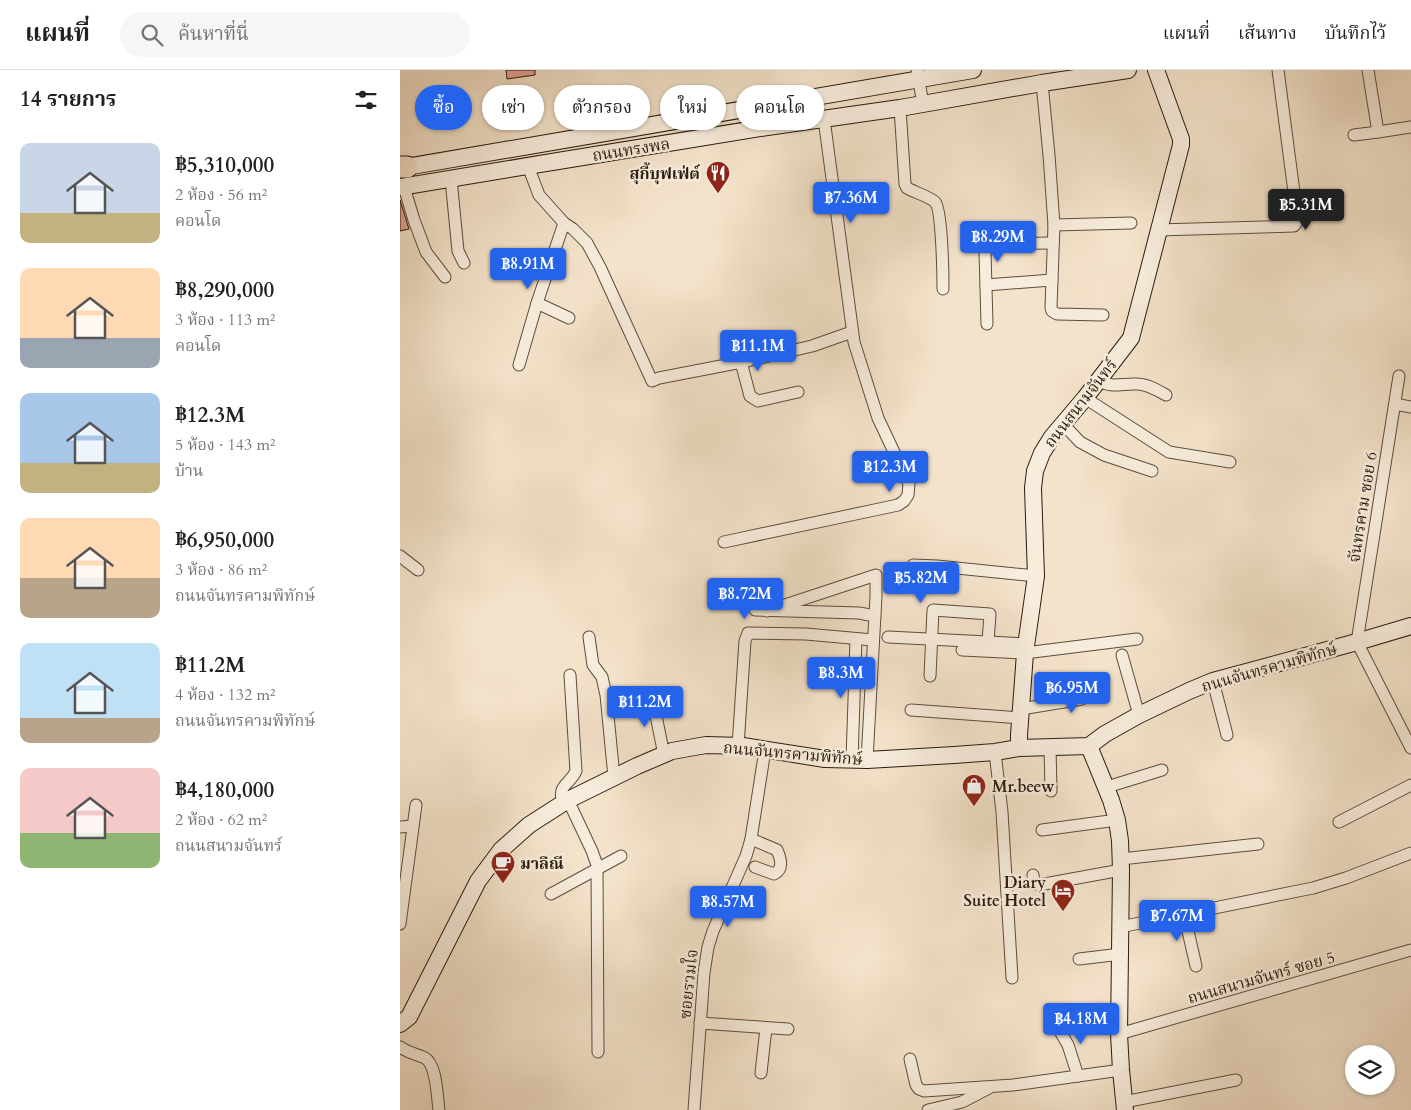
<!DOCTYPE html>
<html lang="th">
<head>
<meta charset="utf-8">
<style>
  body { margin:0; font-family:Cardo,"Noto Serif Thai",serif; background:#f6f6f6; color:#202124; height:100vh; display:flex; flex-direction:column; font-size:19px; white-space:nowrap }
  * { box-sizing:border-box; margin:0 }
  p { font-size:16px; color:#757577 }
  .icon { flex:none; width:28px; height:28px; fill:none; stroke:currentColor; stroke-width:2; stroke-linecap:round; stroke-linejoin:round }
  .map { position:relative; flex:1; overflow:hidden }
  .sheet { display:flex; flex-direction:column; background:#fff; width:400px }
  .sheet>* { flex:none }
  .guide { position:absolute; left:15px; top:15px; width:475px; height:45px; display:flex; gap:10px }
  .fabs { position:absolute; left:945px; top:975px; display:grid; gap:10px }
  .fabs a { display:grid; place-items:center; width:50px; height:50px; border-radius:50%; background:#fff; box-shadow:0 1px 4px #0004; font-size:25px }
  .price { position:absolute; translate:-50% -42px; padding:0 11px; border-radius:5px; background:#2563eb; color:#fff; font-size:16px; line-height:32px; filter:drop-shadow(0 1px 2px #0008) }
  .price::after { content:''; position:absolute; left:50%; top:30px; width:15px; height:11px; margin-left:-8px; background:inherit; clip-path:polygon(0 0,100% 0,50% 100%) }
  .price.active { background:#222; color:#fff }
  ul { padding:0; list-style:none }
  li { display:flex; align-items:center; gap:15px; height:125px; padding:0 20px }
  li span { display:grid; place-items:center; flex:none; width:140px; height:100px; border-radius:10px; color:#555 }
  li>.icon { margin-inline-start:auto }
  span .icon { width:60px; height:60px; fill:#fffc; stroke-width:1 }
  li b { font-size:21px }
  h2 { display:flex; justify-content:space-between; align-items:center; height:60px; padding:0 20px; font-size:21px }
  .tag { padding:0 18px; border-radius:22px; background:#fff; box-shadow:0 1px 4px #0004; font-size:18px; line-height:45px }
  .tag.active { background:#2563eb; color:#fff }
  header { display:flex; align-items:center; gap:30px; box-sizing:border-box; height:70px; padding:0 25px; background:#fff; border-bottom:1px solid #e0e0e0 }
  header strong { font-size:24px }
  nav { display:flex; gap:28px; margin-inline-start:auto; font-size:18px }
  .search { width:350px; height:45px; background:#f6f6f6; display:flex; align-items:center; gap:12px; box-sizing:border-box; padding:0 18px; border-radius:28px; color:#757577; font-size:19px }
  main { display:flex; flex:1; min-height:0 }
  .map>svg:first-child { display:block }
</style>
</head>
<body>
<header>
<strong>แผนที่</strong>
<div class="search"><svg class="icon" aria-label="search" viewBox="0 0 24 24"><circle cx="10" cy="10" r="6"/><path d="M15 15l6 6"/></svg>ค้นหาที่นี่</div>
<nav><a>แผนที่</a><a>เส้นทาง</a><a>บันทึกไว้</a></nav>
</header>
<main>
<section class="sheet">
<h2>14 รายการ<svg class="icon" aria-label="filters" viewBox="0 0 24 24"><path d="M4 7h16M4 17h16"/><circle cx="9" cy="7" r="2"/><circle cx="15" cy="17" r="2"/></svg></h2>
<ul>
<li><span style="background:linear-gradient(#c9d6e8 70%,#c2b280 0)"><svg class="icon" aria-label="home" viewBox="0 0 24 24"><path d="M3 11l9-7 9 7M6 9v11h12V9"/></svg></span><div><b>฿5,310,000</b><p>2 ห้อง · 56 m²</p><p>คอนโด</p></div></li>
<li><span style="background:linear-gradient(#ffd9b3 70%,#9aa5b1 0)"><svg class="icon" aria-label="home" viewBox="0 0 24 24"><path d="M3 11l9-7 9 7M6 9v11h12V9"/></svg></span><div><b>฿8,290,000</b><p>3 ห้อง · 113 m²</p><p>คอนโด</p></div></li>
<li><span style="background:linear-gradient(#a9c7e8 70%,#c2b280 0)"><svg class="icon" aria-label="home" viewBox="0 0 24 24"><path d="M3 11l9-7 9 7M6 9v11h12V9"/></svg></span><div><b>฿12.3M</b><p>5 ห้อง · 143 m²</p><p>บ้าน</p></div></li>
<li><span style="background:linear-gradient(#ffd9b3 60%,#b9a48a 0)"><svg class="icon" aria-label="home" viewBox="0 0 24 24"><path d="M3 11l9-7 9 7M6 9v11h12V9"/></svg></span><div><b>฿6,950,000</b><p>3 ห้อง · 86 m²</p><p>ถนนจันทรคามพิทักษ์</p></div></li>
<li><span style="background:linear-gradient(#bfe0f5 75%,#b9a48a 0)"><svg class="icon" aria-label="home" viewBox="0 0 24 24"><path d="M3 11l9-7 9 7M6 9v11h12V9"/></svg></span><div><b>฿11.2M</b><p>4 ห้อง · 132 m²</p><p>ถนนจันทรคามพิทักษ์</p></div></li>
<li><span style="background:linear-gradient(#f6c9c9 65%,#8fb573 0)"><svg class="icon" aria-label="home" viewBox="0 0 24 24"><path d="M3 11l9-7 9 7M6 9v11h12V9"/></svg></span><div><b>฿4,180,000</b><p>2 ห้อง · 62 m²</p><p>ถนนสนามจันทร์</p></div></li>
</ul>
</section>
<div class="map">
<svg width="1011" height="1040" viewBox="0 0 1011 1040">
  <rect width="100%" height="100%" fill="#f4e3cb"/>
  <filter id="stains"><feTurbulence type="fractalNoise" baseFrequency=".004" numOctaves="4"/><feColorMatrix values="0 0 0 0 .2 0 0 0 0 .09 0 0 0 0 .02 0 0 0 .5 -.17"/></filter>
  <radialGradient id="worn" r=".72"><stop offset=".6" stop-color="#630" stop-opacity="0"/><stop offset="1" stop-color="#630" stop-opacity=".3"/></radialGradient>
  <g fill="#e6a294" stroke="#291b0e">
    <path d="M106 0H135V5L107 9Z"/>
    <path d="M0 130 9 159 0 161Z"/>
  </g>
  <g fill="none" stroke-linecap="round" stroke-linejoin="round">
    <defs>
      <g id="street">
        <path d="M517 0 523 34"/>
        <path d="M642 13 649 85 654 155 651 238 652 241 657 244 703 245"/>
        <path d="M500 38 505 114 507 118C514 122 530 127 535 132 542 139 543 205 543 219"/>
        <path d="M978 62 1011 57"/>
        <path d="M954 65 978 62 968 0"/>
        <path d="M128 96 139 125 164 153 173 159 187 173 200 197 252 311 259 308 347 291 412 276 452 262"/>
        <path d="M51 109 58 181 64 193"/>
        <path d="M4 117 14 150 26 182 45 207"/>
        <path d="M654 155 731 153"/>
        <path d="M758 160 894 156 897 152V145L878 0"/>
        <path d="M586 215 652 210"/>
        <path d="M137 233 169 248"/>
        <path d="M587 254 585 182 587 176 591 174 653 173"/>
        <path d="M341 292 350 326 358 331 398 322"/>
        <path d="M119 295 137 233 164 153"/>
        <path d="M999 306 957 572 1011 678"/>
        <path d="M698 310C712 319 722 313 737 314 747 314 757 320 766 325"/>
        <path d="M685 328 769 382 830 392"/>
        <path d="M995 334 1011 337"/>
        <path d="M663 354 680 372 704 385 752 401"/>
        <path d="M324 472 498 435 504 431 508 425 509 414 478 348 454 272 424 49"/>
        <path d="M0 486 18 500"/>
        <path d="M513 495 537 496 636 506"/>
        <path d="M355 540 459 543 475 546"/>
        <path d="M367 541 476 505V526L467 690"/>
        <path d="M189 567 193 595 202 607 206 625 214 707"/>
        <path d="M488 567 626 574"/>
        <path d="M562 580 625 583 737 569"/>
        <path d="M722 585 739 645"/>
        <path d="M530 606 533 540 590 544 588 572"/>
        <path d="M813 611 827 665"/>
        <path d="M252 626 264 685"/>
        <path d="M621 639 682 629 686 627 687 612"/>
        <path d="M511 640 620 648"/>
        <path d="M338 676 345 571 348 563 406 564 473 570"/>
        <path d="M650 677 651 721"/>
        <path d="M595 682 602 742 612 908"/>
        <path d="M452 690 456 569"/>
        <path d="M707 717 762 700"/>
        <path d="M168 730 192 781 197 795 198 982"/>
        <path d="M163 734C157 714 169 716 176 701L170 605"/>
        <path d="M939 752 1011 715"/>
        <path d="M0 757 12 756"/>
        <path d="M642 760 717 750"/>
        <path d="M351 769 377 780C381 789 384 799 374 804L355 797"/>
        <path d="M721 789 858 774"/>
        <path d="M633 805 634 811 636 814 639 815 721 800"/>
        <path d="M151 824 221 786"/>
        <path d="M774 847 776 853 786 858 788 861 796 896"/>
        <path d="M0 854 16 735"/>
        <path d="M720 857 913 818 946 808 1011 783"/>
        <path d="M679 889 721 884"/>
        <path d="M300 953 388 959"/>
        <path d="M657 956 668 975 678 1006"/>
        <path d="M719 964 1011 880"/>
        <path d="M0 977C8 983 17 984 25 988 37 995 37 1027 39 1040"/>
        <path d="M510 989 516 1015 519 1019 524 1021 613 1015 721 1000"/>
        <path d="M361 1003 366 958"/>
        <path d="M724 1032 836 1010"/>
        <path d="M294 1040 304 903 308 877 313 861 346 786 351 769 365 680"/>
        <path d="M528 1040 562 1032 589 1018"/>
      </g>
      <g id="secondary">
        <path d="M0 98 573 0"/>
        <path d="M0 117 152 92 367 57 500 38 642 13 728 0"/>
        <path d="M689 676 711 730 717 750 720 771 721 800 719 964 721 1000 725 1040"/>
        <path d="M619 678V665L625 583 636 506 633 418 635 401 642 383 652 367 685 328 731 268 781 75V69L756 0"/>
        <path d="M0 954 9 947 78 811 101 780 129 755 168 730 237 696 272 681 306 675 343 676 425 689 467 690 554 685 595 682 619 678 689 676 705 664 739 645 789 621 813 611 957 572 1011 556"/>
      </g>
      <path id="highway" d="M0 97H7"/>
    </defs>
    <use href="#street" stroke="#5c4d3d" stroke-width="13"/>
    <use href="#secondary" stroke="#291b0e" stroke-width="18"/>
    <use href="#highway" stroke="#291b0e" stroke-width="23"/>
    <use href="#street" stroke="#f8eddd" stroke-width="11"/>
    <use href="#secondary" stroke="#f8eddd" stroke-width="16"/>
    <use href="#highway" stroke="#f4e3cb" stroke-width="21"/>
  </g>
  <defs>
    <symbol id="restaurant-pin" viewBox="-11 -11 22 30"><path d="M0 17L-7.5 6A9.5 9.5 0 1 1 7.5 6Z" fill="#8f2418" stroke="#f8eddd"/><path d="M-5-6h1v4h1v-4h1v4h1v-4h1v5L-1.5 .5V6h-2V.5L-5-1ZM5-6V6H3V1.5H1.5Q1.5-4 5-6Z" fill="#fff"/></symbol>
    <symbol id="shop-pin" viewBox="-11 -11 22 30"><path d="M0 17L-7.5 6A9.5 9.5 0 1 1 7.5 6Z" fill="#8f2418" stroke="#f8eddd"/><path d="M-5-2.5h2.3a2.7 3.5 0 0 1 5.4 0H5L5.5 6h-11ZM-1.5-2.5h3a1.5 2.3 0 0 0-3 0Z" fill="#fff"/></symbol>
    <symbol id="cafe-pin" viewBox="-11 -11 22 30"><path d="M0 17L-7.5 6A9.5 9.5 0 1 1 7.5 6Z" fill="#8f2418" stroke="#f8eddd"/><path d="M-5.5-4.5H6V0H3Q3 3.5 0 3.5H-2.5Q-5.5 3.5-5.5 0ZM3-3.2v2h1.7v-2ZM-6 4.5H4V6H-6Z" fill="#fff"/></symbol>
    <symbol id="hotel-pin" viewBox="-11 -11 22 30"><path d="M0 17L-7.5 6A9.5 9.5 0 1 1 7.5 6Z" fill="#8f2418" stroke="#f8eddd"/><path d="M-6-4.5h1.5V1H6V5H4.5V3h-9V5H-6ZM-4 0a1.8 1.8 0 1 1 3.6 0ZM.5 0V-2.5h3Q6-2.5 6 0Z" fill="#fff"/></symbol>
  </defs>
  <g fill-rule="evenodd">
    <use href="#restaurant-pin" x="304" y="89" width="28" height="38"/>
    <use href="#shop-pin" x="560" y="702" width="28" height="38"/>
    <use href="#cafe-pin" x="89" y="779" width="28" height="38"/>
    <use href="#hotel-pin" x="649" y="807" width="28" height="38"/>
  </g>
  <g text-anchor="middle" stroke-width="5" stroke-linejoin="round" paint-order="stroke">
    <g font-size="16" fill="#291b0e" stroke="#f8eddd">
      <text transform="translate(231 79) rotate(-9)" y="6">ถนนทรงพล</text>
      <text transform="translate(680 333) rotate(-52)" y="6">ถนนสนามจันทร์</text>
      <text transform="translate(962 437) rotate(-81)" y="6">จันทรคาม ซอย 6</text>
      <text transform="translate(869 597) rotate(-16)" y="6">ถนนจันทรคามพิทักษ์</text>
      <text transform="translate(393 683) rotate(5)" y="6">ถนนจันทรคามพิทักษ์</text>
      <text transform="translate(861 907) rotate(-16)" y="6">ถนนสนามจันทร์ ซอย 5</text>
      <text transform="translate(288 914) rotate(-84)" y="6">ซอยรวมใจ</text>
    </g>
    <g font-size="16" font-weight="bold" fill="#291b0e" stroke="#f8eddd" text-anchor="end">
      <text x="300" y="109">สุกี้บุฟเฟ่ต์</text>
      <text x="592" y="722" text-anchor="start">Mr.beew</text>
      <text x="120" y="799" text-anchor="start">มาลิณี</text>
      <text x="646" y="818">Diary<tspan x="646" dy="18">Suite Hotel</tspan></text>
    </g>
  </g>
  <rect width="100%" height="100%" filter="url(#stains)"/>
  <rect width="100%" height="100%" fill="url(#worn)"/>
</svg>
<div class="fabs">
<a><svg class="icon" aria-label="layers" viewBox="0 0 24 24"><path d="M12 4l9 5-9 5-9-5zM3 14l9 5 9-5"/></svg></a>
</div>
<b class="price" style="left:451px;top:154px">฿7.36M</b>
<b class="price active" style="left:906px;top:161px">฿5.31M</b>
<b class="price" style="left:598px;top:193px">฿8.29M</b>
<b class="price" style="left:128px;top:220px">฿8.91M</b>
<b class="price" style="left:358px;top:302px">฿11.1M</b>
<b class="price" style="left:490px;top:423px">฿12.3M</b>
<b class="price" style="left:521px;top:534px">฿5.82M</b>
<b class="price" style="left:345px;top:550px">฿8.72M</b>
<b class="price" style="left:441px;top:629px">฿8.3M</b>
<b class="price" style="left:672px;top:644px">฿6.95M</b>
<b class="price" style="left:245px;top:658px">฿11.2M</b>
<b class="price" style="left:328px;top:858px">฿8.57M</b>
<b class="price" style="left:777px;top:872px">฿7.67M</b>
<b class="price" style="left:681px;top:975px">฿4.18M</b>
<div class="guide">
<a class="tag active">ซื้อ</a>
<a class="tag">เช่า</a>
<a class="tag">ตัวกรอง</a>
<a class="tag">ใหม่</a>
<a class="tag">คอนโด</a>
</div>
</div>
</main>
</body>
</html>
